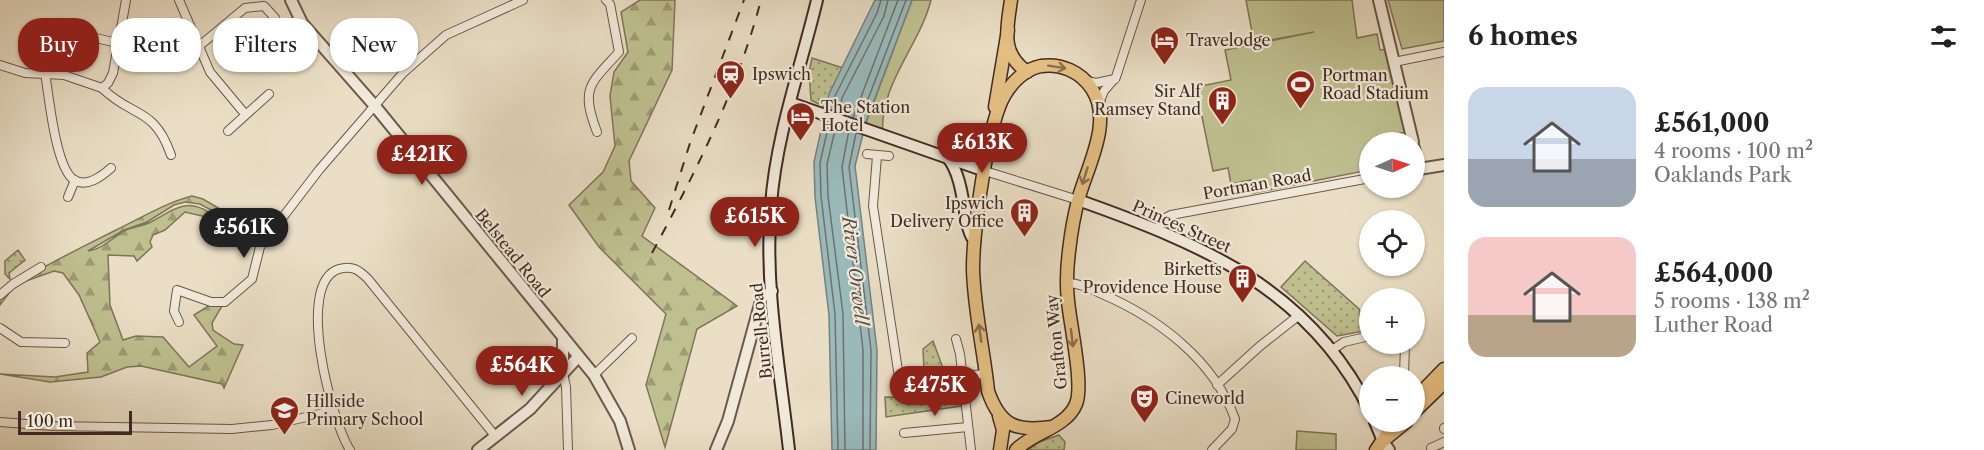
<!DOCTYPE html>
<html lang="en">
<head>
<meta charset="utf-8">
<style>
  body { margin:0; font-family:"Libre Caslon Text",serif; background:#f2f2f2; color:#222; height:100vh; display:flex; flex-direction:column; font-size:22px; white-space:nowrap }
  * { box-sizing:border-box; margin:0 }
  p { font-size:20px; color:#767676 }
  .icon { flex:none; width:33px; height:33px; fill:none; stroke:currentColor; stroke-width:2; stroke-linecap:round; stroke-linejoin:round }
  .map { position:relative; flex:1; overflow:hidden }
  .side { display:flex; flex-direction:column; background:#fff; width:540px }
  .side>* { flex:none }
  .top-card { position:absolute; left:18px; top:18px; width:570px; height:54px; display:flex; gap:12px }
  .needle { width:39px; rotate:87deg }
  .fabs { position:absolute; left:1359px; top:132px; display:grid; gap:12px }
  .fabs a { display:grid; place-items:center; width:66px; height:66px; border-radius:50%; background:#fff; box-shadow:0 2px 4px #0004; font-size:30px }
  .scale { position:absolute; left:18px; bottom:15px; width:114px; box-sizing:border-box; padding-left:6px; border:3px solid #422a22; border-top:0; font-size:16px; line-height:21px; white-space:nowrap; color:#422a22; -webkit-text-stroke:4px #f1eada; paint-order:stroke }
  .price { position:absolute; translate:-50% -51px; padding:0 14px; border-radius:21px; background:#8f2418; color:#fff; font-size:20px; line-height:39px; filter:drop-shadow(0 2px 3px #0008) }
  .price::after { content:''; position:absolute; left:50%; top:36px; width:18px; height:14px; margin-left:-9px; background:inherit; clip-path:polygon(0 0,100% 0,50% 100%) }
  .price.current { background:#222; color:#fff }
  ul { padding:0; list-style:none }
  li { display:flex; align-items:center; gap:18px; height:150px; padding:0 24px }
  li span { display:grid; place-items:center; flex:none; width:168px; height:120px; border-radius:18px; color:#555 }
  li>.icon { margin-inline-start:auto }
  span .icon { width:72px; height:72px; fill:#fffc; stroke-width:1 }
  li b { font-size:26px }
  h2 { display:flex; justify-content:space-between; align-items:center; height:72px; padding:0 24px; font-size:26px }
  .tag { padding:0 21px; border-radius:24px; background:#fff; box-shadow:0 2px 4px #0004; font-size:21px; line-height:54px }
  .tag.current { background:#8f2418; color:#fff }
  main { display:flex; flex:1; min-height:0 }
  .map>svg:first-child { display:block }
</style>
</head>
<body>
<main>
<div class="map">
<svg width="1444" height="450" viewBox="0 0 1444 450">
  <defs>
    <pattern id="grass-dots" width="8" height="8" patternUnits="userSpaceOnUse" patternTransform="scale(1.5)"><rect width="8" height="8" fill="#bfc090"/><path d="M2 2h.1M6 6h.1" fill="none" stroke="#9d9c75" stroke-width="1.8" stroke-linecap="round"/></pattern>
    <pattern id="forest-firs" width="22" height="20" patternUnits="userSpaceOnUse" patternTransform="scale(1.5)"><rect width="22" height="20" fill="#bfc090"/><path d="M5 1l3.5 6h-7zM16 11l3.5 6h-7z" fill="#9d9c75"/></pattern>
  </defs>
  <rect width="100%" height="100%" fill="#eadfc6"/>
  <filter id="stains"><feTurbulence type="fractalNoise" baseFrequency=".00333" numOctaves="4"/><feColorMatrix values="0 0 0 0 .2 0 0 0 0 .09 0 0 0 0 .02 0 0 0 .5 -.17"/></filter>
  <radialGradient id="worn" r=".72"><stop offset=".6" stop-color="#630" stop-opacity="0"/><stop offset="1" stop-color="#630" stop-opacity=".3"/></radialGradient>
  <g fill="url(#grass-dots)" stroke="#807559" stroke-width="1.5">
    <path d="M812 58 843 68 830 94 826 108 811 100 809 72Z"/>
    <path d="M18 250 25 260 9 273 10 279 5 274V261Z"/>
    <path d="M1305 261 1359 309 1364 331 1337 336 1281 287Z"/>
    <path d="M933 341 943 368 924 370 923 349Z"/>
    <path d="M885 397 960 398 961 406 886 417Z"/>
    <path d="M1059 435 1065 442 1064 450H1028L1039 442Z"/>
  </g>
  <g fill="url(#forest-firs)" stroke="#807559" stroke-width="1.5">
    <path d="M640 0H675L672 70 629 161 631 181 655 208 642 236 737 306 697 329 665 447 646 385 666 314 599 247 569 205 603 172 615 146 610 96 614 72 628 52 621 12Z"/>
    <path d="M192 196 203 199 261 233 258 238 232 224 230 227 241 233 233 237 225 232 226 229 221 226 220 228 211 210 200 204 185 202 174 205 147 222 124 230 88 251C103 249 112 238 124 231 133 227 143 226 151 222 173 210 186 197 210 213L206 217 185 212 165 230 153 235 150 242 152 247 137 261 134 256 108 255 110 305 123 340 136 336 163 337 189 367 217 346 194 315 213 303 222 306 212 323 213 330 234 344 243 345 224 388 222 384 141 366 127 367 101 377 50 382 0 374 55 377 88 372 87 353 100 342 79 295 63 273 54 271 26 281 12 289 0 305V296C35 269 77 250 116 230 141 218 165 203 192 196Z"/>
  </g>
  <g fill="#bfc090" stroke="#807559" stroke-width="1.5">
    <path d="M912 0H931C920 45 878 86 883 135L863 131Z"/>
    <path d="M1246 0H1352L1357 38 1377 34 1380 50 1390 49 1407 132 1396 134 1397 142H1370L1369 170 1253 193 1251 180 1231 184 1228 168 1213 171 1196 87 1231 80 1225 50 1314 32 1254 43Z"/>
    <path d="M1388 0H1444V41L1402 49Z"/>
    <path d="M1297 431 1336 434V450H1296Z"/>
  </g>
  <path fill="#9abbbc" stroke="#77817e" stroke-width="1.5" d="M875 0H912L866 122 855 166 877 350 876 450H832L829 315 815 197 814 162 829 94Z"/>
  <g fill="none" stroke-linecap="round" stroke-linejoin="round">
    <g stroke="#6e726f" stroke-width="1.5">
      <path d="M832 110 835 96 877 13 881 0"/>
      <path d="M839 113 842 98 884 16 888 0"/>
      <path d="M853 118 898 0"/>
      <path d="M860 120 906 0"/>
      <path d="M829 123 820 163 821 196 835 314 838 450"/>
      <path d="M836 126 827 164 828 196 843 314 845 450"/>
      <path d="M849 130 842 167 863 350V450"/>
      <path d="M856 133 849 167 871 350 870 450"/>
    </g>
    <defs>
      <g id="minor">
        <path d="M179 0 210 72 245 114"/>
        <path d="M53 28 117 43"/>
        <path d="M198 47 245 8 264 6 275 18"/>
        <path d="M1394 62 1444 52"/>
        <path d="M0 65 25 73 64 75 102 88"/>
        <path d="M45 73C49 95 55 167 74 180 87 188 102 176 111 168"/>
        <path d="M1087 81 1096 83 1115 79"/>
        <path d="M102 88C132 118 154 106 171 155"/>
        <path d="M102 88 108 83 113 73 126 0"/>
        <path d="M1099 103 1104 91 1116 77 1141 0"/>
        <path d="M228 131 269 94"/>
        <path d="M597 132C580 88 590 84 619 52L610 4 606 0"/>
        <path d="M867 154 889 156"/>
        <path d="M877 156 873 206 899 377 902 381 913 380 986 374"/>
        <path d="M985 171 1078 200"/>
        <path d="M68 197 75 180"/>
        <path d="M1157 229 1163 219 1171 215 1370 178"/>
        <path d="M1067 283C1080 283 1091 289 1102 294 1158 318 1214 360 1235 419L1232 429 1212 450"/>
        <path d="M0 295 13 284 41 267"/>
        <path d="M179 322 174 311 177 290 211 302H225L252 279 260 247 319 170 403 73 446 35 523 0"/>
        <path d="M0 328 21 342 65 343"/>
        <path d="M956 339 960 354 971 450"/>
        <path d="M1332 350 1344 342 1370 336"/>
        <path d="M563 374 566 387 568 450"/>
        <path d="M594 375 632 338"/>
        <path d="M1404 376 1405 344"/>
        <path d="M1217 385 1260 346 1298 316"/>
        <path d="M0 422 53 426 232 429 272 425 332 411"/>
        <path d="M1444 428V429"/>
        <path d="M904 433 968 427"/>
        <path d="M1431 448 1444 442"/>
        <path d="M350 450C332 422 294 283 339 269 352 265 359 270 368 279L496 437"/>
      </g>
      <g id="tertiary">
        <path d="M291 0 302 23 374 105 594 375 620 421 629 450"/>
        <path d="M1379 0 1413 142"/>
        <path d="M1414 148 1419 169 1444 165"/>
        <path d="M563 374V337"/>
        <path d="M1383 441 1389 450"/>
        <path d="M478 450 530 409 578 357"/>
        <path d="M716 450 728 421 762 297 772 291"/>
      </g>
      <g id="secondary">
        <path d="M791 103 985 171"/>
        <path d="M948 158C967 182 962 230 975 241"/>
        <path d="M1078 200C1199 243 1310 288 1370 411"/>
        <path d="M1375 422 1383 441"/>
        <path d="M789 450C780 369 764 286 771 205 776 135 801 67 817 0"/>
      </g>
      <g id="primary">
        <path d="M1011 0C1007 29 1000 53 1027 72"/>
        <path d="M995 107 1008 30"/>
        <path d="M1414 400 1444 369"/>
        <path d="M1414 412 1444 383"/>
        <path d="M999 416 1003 430 1000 450"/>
        <path d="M1384 440 1406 422"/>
        <path d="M1016 450C1033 432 1066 428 1076 404 1084 385 1070 324 1068 301 1066 284 1067 267 1069 251 1071 233 1074 215 1079 197 1088 165 1113 121 1092 89 1081 72 1061 63 1041 66 1025 69 1012 82 1004 96 987 126 973 234 973 269 974 310 984 351 988 391 1000 426 1016 432 1052 427"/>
        <path d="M1376 450 1395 422"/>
      </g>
    </defs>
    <use href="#minor" stroke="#6c574b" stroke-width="10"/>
    <use href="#tertiary" stroke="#6c574b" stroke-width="14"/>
    <use href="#secondary" stroke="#422a22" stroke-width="14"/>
    <use href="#primary" stroke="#422a22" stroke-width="15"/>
    <use href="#minor" stroke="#f1eada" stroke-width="8"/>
    <use href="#tertiary" stroke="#f1eada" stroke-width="10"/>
    <use href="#secondary" stroke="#f1eada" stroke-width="10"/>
    <use href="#primary" stroke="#e5c083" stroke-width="12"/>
    <g stroke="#422a22" stroke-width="2" stroke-dasharray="10 10" stroke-linecap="butt">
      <path d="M669 210 690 143 744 0"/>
      <path d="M652 253C696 171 737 91 761 0"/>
    </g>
  </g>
  <defs><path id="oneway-shaft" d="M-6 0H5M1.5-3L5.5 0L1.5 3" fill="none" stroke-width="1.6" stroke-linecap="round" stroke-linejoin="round" transform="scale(1.5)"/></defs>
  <g stroke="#8b6e4e">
    <use href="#oneway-shaft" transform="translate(1057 67) rotate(9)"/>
    <use href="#oneway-shaft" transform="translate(1085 176) rotate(107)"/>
    <use href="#oneway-shaft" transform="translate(980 333) rotate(-98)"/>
    <use href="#oneway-shaft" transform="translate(1072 338) rotate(83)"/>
  </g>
  <defs>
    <symbol id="hotel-pin" viewBox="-11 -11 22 30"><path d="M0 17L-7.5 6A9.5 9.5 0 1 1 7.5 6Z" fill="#8f2418" stroke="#f1eada"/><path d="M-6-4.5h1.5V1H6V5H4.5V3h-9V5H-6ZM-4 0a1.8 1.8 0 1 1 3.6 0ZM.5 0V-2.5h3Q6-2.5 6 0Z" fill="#fff"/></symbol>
    <symbol id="station-pin" viewBox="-11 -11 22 30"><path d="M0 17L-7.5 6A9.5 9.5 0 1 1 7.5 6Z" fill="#8f2418" stroke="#f1eada"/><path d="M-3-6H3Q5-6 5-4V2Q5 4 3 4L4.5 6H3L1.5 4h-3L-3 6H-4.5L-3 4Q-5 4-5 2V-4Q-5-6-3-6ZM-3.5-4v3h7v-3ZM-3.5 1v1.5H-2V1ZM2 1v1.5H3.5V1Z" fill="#fff"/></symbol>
    <symbol id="stadium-pin" viewBox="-11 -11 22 30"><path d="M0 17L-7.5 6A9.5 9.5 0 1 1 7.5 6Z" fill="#8f2418" stroke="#f1eada"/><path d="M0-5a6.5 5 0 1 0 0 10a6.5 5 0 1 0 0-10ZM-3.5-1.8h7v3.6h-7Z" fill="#fff"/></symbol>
    <symbol id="building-pin" viewBox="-11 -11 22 30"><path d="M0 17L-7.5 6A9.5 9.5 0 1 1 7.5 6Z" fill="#8f2418" stroke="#f1eada"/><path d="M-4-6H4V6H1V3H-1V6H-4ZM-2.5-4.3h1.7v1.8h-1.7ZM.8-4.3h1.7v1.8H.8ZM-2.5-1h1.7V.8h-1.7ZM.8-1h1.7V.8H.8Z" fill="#fff"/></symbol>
    <symbol id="theatre-pin" viewBox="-11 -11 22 30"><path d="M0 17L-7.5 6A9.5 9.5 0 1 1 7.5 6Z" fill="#8f2418" stroke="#f1eada"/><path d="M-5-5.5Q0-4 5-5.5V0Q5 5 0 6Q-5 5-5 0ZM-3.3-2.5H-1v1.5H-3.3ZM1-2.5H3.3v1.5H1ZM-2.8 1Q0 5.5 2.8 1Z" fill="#fff"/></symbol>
    <symbol id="school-pin" viewBox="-11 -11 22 30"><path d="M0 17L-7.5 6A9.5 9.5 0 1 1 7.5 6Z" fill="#8f2418" stroke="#f1eada"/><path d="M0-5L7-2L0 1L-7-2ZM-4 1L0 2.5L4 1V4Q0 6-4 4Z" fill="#fff"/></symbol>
  </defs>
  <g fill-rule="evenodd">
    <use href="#hotel-pin" x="1148" y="24" width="33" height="45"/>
    <use href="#station-pin" x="714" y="58" width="33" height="45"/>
    <use href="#stadium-pin" x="1284" y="68" width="33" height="45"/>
    <use href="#building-pin" x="1206" y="84" width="33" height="45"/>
    <use href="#hotel-pin" x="784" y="100" width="33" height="45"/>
    <use href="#building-pin" x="1008" y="196" width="33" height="45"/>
    <use href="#building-pin" x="1226" y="262" width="33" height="45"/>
    <use href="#theatre-pin" x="1128" y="382" width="33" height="45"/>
    <use href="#school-pin" x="268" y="394" width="33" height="45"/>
  </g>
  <g text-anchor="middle" stroke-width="4.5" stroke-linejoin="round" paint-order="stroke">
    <g font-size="16" fill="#422a22" stroke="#f1eada" text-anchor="start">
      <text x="1186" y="46">Travelodge</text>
      <text x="752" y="80">Ipswich</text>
      <text x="1322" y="81">Portman<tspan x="1322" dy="18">Road Stadium</tspan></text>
      <text x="1201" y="97" text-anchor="end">Sir Alf<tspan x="1201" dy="18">Ramsey Stand</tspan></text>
      <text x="821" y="113">The Station<tspan x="821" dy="18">Hotel</tspan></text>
      <text x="1004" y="209" text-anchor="end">Ipswich<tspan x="1004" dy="18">Delivery Office</tspan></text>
      <text x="1222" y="275" text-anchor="end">Birketts<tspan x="1222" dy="18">Providence House</tspan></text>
      <text x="1165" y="404">Cineworld</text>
      <text x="306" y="407">Hillside<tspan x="306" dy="18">Primary School</tspan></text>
    </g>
    <g font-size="16" fill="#422a22" stroke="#f1eada">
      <text transform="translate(1257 184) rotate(-10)" y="6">Portman Road</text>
      <text transform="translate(1182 226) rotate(24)" y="6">Princes Street</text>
      <text transform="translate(513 253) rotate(51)" y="6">Belstead Road</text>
      <text transform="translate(761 331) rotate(-96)" y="6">Burrell Road</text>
      <text transform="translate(1056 342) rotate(-96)" y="6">Grafton Way</text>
    </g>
    <g font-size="18" font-style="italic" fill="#584e48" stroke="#f1eada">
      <text transform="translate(855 271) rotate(83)" y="6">River Orwell</text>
    </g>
  </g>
  <rect width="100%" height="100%" filter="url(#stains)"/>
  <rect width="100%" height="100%" fill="url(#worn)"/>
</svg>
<div class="fabs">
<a><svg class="needle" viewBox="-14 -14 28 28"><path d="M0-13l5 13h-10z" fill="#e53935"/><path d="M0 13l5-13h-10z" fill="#767676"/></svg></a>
<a><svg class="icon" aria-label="locate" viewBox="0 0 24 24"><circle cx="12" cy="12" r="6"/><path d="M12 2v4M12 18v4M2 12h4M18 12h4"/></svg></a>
<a>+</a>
<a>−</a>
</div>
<div class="scale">100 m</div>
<b class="price" style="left:982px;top:174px">£613K</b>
<b class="price" style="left:422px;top:186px">£421K</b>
<b class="price" style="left:755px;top:248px">£615K</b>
<b class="price current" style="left:244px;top:259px">£561K</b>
<b class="price" style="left:522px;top:397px">£564K</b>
<b class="price" style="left:935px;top:417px">£475K</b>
<div class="top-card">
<a class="tag current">Buy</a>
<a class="tag">Rent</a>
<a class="tag">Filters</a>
<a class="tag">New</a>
</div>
</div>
<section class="side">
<h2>6 homes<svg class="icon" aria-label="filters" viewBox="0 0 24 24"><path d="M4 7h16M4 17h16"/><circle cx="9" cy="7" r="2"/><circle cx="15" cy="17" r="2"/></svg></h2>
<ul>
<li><span style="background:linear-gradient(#c9d6e8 60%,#9aa5b1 0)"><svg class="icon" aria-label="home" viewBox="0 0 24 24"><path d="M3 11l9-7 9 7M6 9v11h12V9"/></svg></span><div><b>£561,000</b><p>4 rooms · 100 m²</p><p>Oaklands Park</p></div></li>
<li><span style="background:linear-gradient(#f6c9c9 65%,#b9a48a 0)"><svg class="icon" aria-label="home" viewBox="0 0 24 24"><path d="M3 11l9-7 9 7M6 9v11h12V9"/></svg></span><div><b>£564,000</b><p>5 rooms · 138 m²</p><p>Luther Road</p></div></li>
</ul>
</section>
</main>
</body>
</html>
